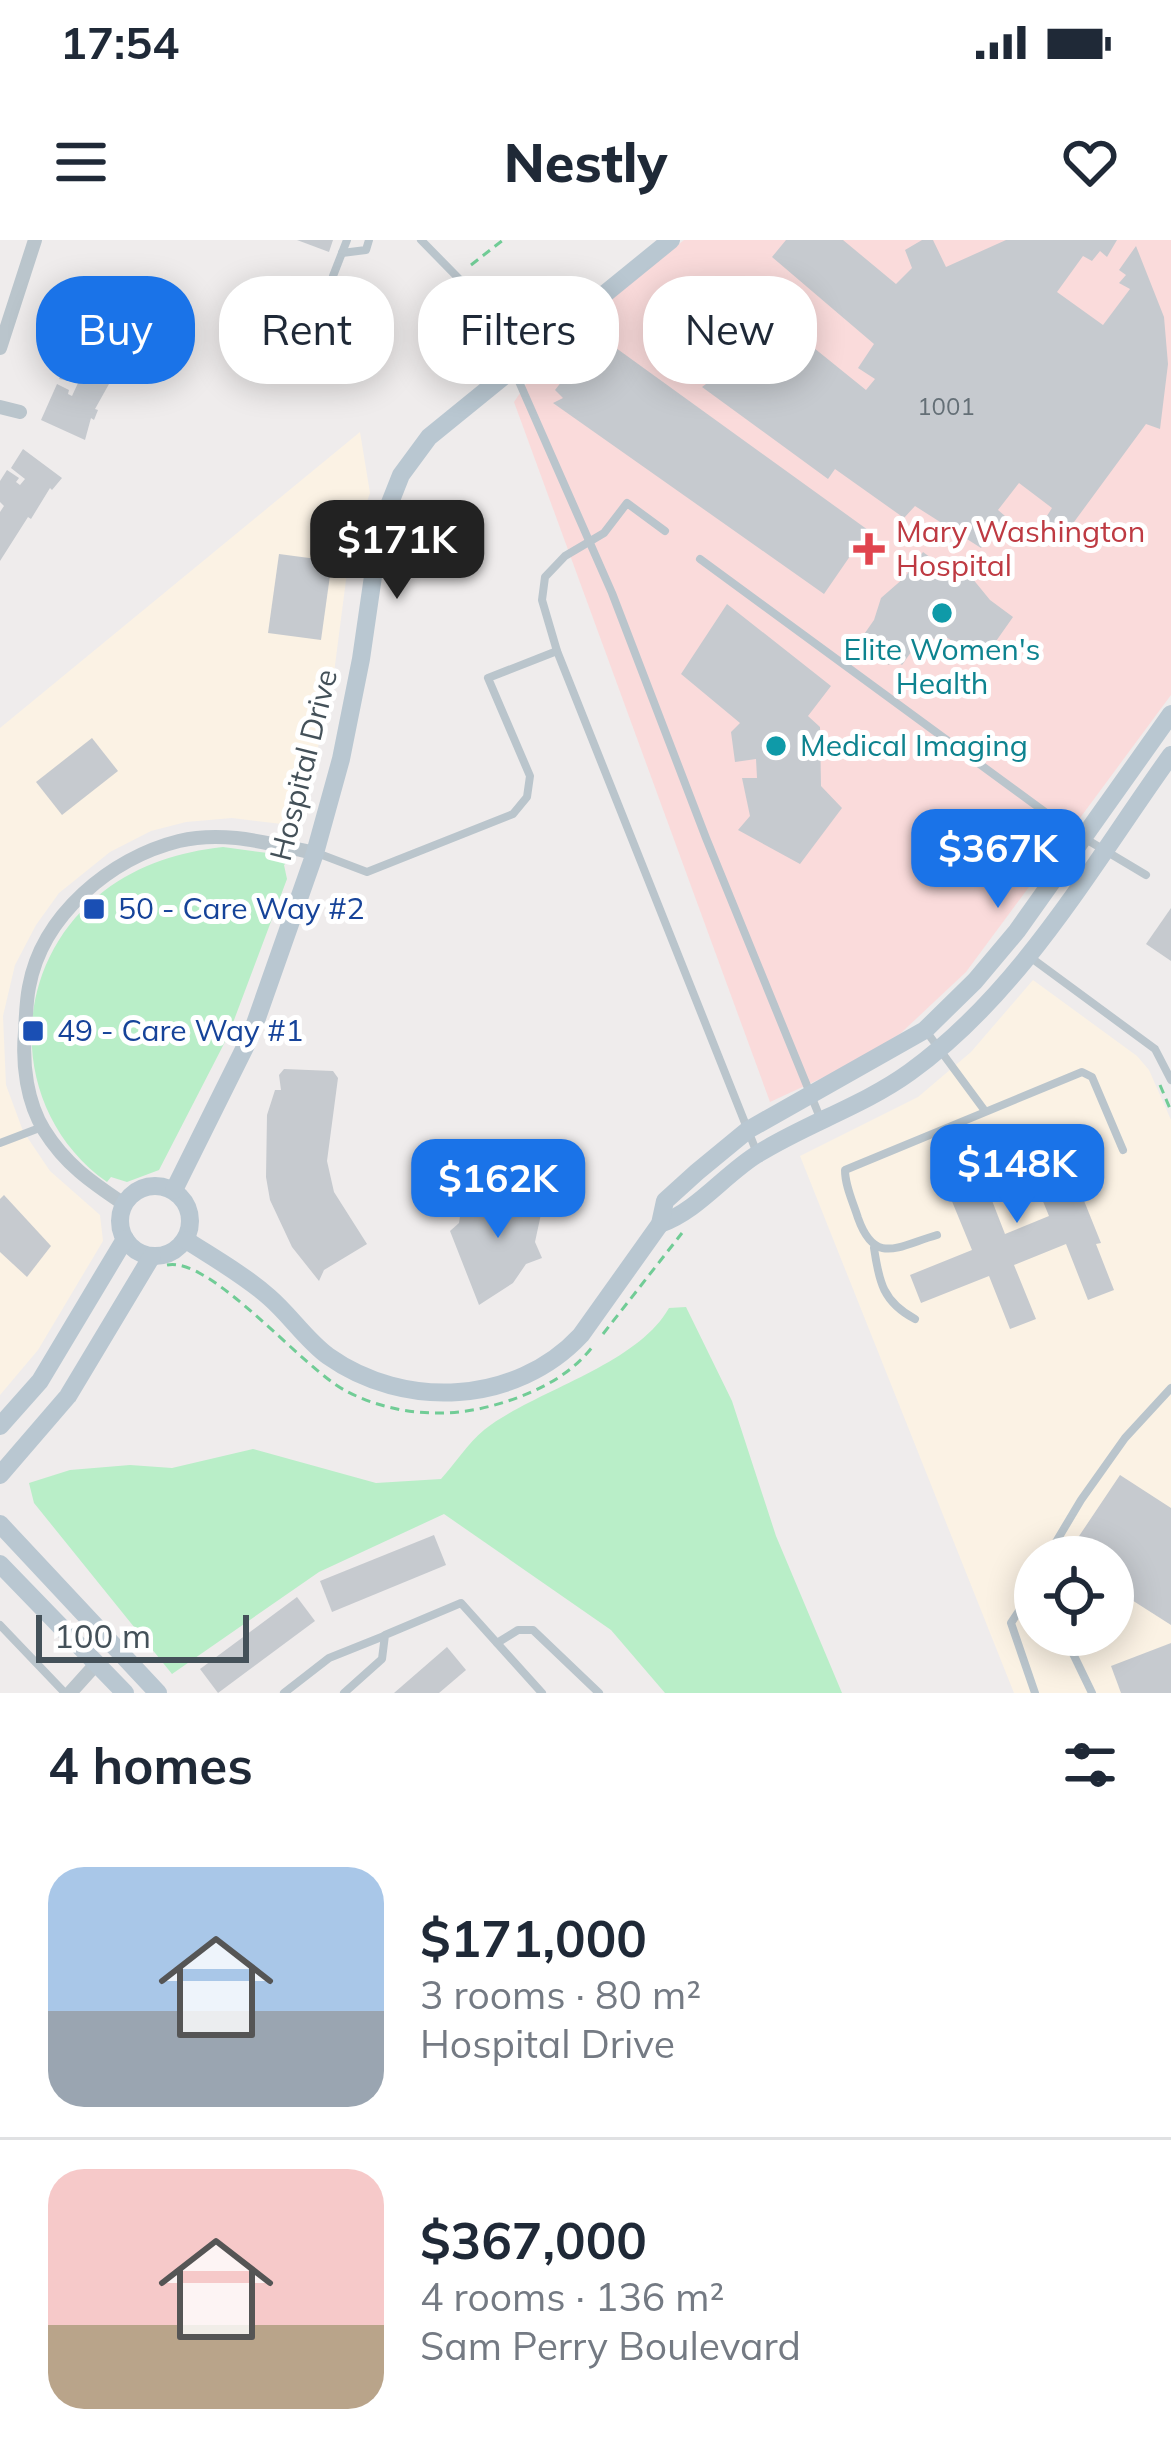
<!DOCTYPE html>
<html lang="en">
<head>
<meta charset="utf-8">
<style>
  body { margin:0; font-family:Mulish,sans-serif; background:#f6f6f7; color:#1f2937; height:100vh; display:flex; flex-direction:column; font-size:45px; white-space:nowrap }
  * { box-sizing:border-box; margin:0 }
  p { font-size:39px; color:#747a83 }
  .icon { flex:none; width:66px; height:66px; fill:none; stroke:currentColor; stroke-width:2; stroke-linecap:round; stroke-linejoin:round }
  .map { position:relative; height:1453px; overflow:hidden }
  .sheet { display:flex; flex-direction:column; background:#fff; flex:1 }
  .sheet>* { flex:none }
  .hud { position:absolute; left:36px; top:36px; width:1101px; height:108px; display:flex; gap:24px }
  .buttons { position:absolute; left:1014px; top:1296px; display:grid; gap:24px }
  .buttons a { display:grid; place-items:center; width:120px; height:120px; border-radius:50%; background:#fff; box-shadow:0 6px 30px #0003; font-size:60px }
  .scale { position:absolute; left:36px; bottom:30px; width:213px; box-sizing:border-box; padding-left:12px; border:6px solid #445159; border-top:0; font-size:33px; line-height:42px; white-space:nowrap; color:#445159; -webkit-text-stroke:9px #fff; paint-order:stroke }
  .price { position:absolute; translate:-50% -102px; padding:0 27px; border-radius:24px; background:#1a73e8; color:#fff; font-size:39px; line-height:78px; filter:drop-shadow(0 3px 6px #0008) }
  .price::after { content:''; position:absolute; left:50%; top:72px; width:36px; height:27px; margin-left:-18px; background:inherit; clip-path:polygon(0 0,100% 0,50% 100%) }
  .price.selected { background:#222; color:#fff }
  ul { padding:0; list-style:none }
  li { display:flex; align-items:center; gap:36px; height:300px; padding:0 48px }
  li+li { border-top:3px solid #e0e1e3 }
  li span { display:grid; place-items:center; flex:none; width:336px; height:240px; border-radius:36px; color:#555 }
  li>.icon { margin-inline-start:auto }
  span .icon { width:144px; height:144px; fill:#fffc; stroke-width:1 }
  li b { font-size:51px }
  h2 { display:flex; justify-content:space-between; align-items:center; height:144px; padding:0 48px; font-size:51px }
  .tag { padding:0 42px; border-radius:48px; background:#fff; box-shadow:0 6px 30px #0003; font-size:42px; line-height:108px }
  .tag.selected { background:#1a73e8; color:#fff }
  .status { display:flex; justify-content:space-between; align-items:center; height:84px; padding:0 60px; background:#fff; direction:ltr }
  .status svg { height:33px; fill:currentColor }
  header { display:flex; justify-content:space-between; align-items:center; height:156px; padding:0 48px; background:#fff; font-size:54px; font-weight:800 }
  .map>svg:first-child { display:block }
</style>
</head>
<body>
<div class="status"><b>17:54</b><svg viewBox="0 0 49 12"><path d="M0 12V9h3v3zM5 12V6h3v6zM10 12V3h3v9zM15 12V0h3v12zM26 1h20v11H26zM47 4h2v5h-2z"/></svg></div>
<header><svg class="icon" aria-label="menu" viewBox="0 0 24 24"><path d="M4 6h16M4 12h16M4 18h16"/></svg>Nestly<svg class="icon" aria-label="heart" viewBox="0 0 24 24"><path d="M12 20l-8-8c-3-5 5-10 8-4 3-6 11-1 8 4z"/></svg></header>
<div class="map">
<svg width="1171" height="1453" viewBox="0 0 1171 1453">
  <rect width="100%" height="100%" fill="#efecec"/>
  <g fill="#fbf2e4" fill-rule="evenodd">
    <path d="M360 192 370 253 350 309 334 433 303 577 290 585 232 578 186 582 151 591 110 612 59 653 36 685 15 725 3 776 6 845 23 891 50 931 100 975 103 1001 38 1110 0 1155V488Z"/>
    <path d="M1033 740 1137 816 1149 830 1171 880V1453H1014L800 916 918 857 971 812ZM1035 1317H1113V1395H1035Z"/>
  </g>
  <path fill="#fadbdb" d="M684 0H1171V455L966 732 901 793 850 825 770 862 514 162 537 128 568 94Z"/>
  <g fill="#b9eec8">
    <path d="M223 607 283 615 289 621 284 625 287 639 228 796 159 930 127 942 111 937 107 942C8 872 6 725 104 651 140 624 179 612 223 607Z"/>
    <path d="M686 1067 732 1161 776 1296 842 1453H665L611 1390 444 1274 319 1332 172 1434 34 1263 29 1243 70 1230 130 1225 172 1228 253 1209 376 1243 441 1239C455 1224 468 1203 484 1190 535 1150 636 1126 669 1068Z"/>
  </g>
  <g fill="#c6cacf" fill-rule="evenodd">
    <path d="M297 0H333L329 12Z"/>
    <path d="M786 0H843L896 44 912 28 905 10 922 0H933L946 27 1006 0H1117L1107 17 1100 11 1092 21 1083 16 1057 52 1103 85 1130 49 1119 43 1126 35 1119 30 1136 6 1164 77 1168 124 1160 189 1146 184 1063 297 1057 294 1053 300 1038 290 1052 268 1019 243 998 270 1005 276 981 308 915 266 904 278 835 229 828 239 702 147 710 141 700 130 723 115 783 93 788 87 866 150 875 139 858 128 874 104 772 17Z"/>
    <path d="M91 67 135 87 110 133 114 135 95 169 98 170 94 180 91 178 85 200 41 180 57 144 69 150 68 154 72 156 78 143 59 139 73 109 85 115 83 119 88 121 94 107 75 103Z"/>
    <path d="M598 95 868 290 824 354 553 163 563 158 555 150Z"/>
    <path d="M23 209 62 238 52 250 50 248 31 279 28 277 0 321V272L4 266 0 262V241L7 230 19 238 16 242 20 245 25 239 11 228Z"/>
    <path d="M923 312 946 329 972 338 990 360 1013 377 987 414 980 408 975 415 941 394 937 401 931 397 927 403 921 398 902 425 893 418 889 425 858 403 874 380 881 358 905 337Z"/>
    <path d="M279 314 332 321 321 400 268 393Z"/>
    <path d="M727 364 831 446 808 476 820 487 821 546 842 568 800 624 738 590 750 576 742 538H757L756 519 735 522 731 492 740 483 681 434Z"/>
    <path d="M92 498 118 531 62 575 36 542Z"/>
    <path d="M1171 668V721L1146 704Z"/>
    <path d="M284 829 333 831 338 838 327 921 334 952 367 1004 324 1030 319 1041 292 1007 270 960 266 937 267 875 275 850H281L279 835Z"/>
    <path d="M1056 891 1101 1003 1096 1004 1114 1050 1088 1060 1066 1004 1014 1025 1036 1079 1010 1089 989 1036 921 1063 910 1035 972 1010 942 937ZM1035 942 1049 976 1005 994 991 958Z"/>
    <path d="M536 945 541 974 535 1002 542 1018 526 1024 513 1043 479 1065 450 991 459 983 461 970Z"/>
    <path d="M4 955 51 1006 27 1037 0 1012V959Z"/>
    <path d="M1120 1235 1171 1268V1385L1113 1348V1317H1065Z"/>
    <path d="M434 1295 446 1325 332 1372 320 1341Z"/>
    <path d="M297 1357 315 1381 218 1453 200 1429Z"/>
    <path d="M1171 1403V1453H1121L1111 1426Z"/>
    <path d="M447 1407 466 1430 439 1453H394Z"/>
  </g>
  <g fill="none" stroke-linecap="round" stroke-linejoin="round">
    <g stroke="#71cc96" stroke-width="3" stroke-dasharray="9 6" stroke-linecap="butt">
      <path d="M471 25 503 0"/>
      <path d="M1160 845 1171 871"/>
      <path d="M167 1025C211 1016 302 1128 346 1151 390 1174 443 1179 491 1166 529 1156 569 1138 593 1106"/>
      <path d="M603 1094 682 993"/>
    </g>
    <g stroke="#bac5cc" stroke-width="8">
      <path d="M421 0 473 53 513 128 612 353 706 598 821 880"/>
      <path d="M342 13 366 10 369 0"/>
      <path d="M333 36 347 0"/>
      <path d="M665 291 627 263 604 293 565 316 545 337 542 360 557 411 757 913"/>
      <path d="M700 319 1064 586 1146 635"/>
      <path d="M317 613 367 632 513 574 527 557 530 536 488 438 557 411"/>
      <path d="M1030 717 1155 809 1171 840"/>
      <path d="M926 791 985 871"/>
      <path d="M0 903 42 887"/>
      <path d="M937 995C898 1006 875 1026 858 978 853 962 845 946 845 930L1082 832 1092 837 1123 910"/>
      <path d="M874 1008C879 1042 883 1062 915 1079"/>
      <path d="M1047 1317 1081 1260 1125 1198 1171 1148"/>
      <path d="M0 1385 65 1453"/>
      <path d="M1064 1395 1092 1453"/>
      <path d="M497 1403 518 1390H533L599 1453"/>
      <path d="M284 1453 329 1418 384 1396"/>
      <path d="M344 1453 382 1419 385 1395 461 1363 542 1453"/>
      <path d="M1035 1453 1011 1383 1035 1347"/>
    </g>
    <g stroke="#bac5cc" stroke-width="14">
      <path d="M0 108 35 0"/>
      <path d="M0 167 20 172"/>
      <path d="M124 964C91 942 65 924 44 890 27 862 22 825 25 792 26 777 26 762 29 747 42 675 111 618 179 601 226 590 270 604 315 613"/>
      <path d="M70 1453 97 1423"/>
    </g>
    <g stroke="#b9c7d1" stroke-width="18">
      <circle cx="155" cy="981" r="35"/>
      <path d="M174 950 251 795 315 613 341 519 361 419 380 288 401 235 429 197 671 0"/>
      <path d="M660 984C697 971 723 936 756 915 805 884 863 866 910 832 1021 752 1092 625 1171 515"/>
      <path d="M186 1000C214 1018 244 1035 269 1057 290 1075 306 1100 328 1116 404 1170 516 1165 581 1095L660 984 665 961 697 932 748 890 925 790 975 741 1017 691 1171 474"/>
      <path d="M0 1186 40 1141 125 999"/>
      <path d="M0 1235 68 1156 152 1016"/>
      <path d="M0 1284 158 1453"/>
      <path d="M0 1324 125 1453"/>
    </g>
  </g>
  <path fill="#e0444e" stroke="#fff" stroke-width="4.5" d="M863 291h12v12h12v12h-12v12h-12v-12h-12v-12h12z"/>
  <g fill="#0f9aa8" stroke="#fff" stroke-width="4.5">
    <circle cx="942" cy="373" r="12"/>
    <circle cx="776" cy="506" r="12"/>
  </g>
  <g fill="#1a4fb4" stroke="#fff" stroke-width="4.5">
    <rect x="82" y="657" width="24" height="24" rx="6"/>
    <rect x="21" y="779" width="24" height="24" rx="6"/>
  </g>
  <g text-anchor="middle" stroke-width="10" stroke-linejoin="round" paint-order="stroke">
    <g font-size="24" fill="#646f76">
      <text x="946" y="175">1001</text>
    </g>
    <g font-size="30" fill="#be3a42" stroke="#fff" text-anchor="start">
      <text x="896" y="302">Mary Washington<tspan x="896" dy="34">Hospital</tspan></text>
    </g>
    <g font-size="30" fill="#0d838f" stroke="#fff">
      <text x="942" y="420">Elite Women's<tspan x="942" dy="34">Health</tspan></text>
      <text x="800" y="516" text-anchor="start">Medical Imaging</text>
    </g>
    <g font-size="30" fill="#445159" stroke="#fff">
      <text transform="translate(304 525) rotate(-76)" y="10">Hospital Drive</text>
    </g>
    <g font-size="30" fill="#164399" stroke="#fff" text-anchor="start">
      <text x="118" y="679">50 - Care Way #2</text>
      <text x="57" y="801">49 - Care Way #1</text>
    </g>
  </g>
</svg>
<div class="buttons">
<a><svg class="icon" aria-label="locate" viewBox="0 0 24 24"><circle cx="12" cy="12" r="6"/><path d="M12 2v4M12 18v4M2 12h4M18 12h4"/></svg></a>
</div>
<div class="scale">100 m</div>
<b class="price selected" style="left:397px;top:362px">$171K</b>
<b class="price" style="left:998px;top:671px">$367K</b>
<b class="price" style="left:1017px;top:986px">$148K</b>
<b class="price" style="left:498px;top:1001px">$162K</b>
<div class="hud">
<a class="tag selected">Buy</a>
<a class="tag">Rent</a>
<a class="tag">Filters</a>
<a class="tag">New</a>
</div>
</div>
<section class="sheet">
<h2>4 homes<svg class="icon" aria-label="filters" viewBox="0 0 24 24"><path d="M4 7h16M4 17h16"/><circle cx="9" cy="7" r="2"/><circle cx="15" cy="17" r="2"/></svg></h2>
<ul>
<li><span style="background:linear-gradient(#a9c7e8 60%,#9aa5b1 0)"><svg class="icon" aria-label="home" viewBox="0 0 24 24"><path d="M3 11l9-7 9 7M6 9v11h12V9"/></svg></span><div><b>$171,000</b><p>3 rooms · 80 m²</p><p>Hospital Drive</p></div></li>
<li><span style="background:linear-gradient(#f6c9c9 65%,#b9a48a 0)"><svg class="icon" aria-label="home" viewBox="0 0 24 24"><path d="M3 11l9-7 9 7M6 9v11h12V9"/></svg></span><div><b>$367,000</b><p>4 rooms · 136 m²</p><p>Sam Perry Boulevard</p></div></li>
</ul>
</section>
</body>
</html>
